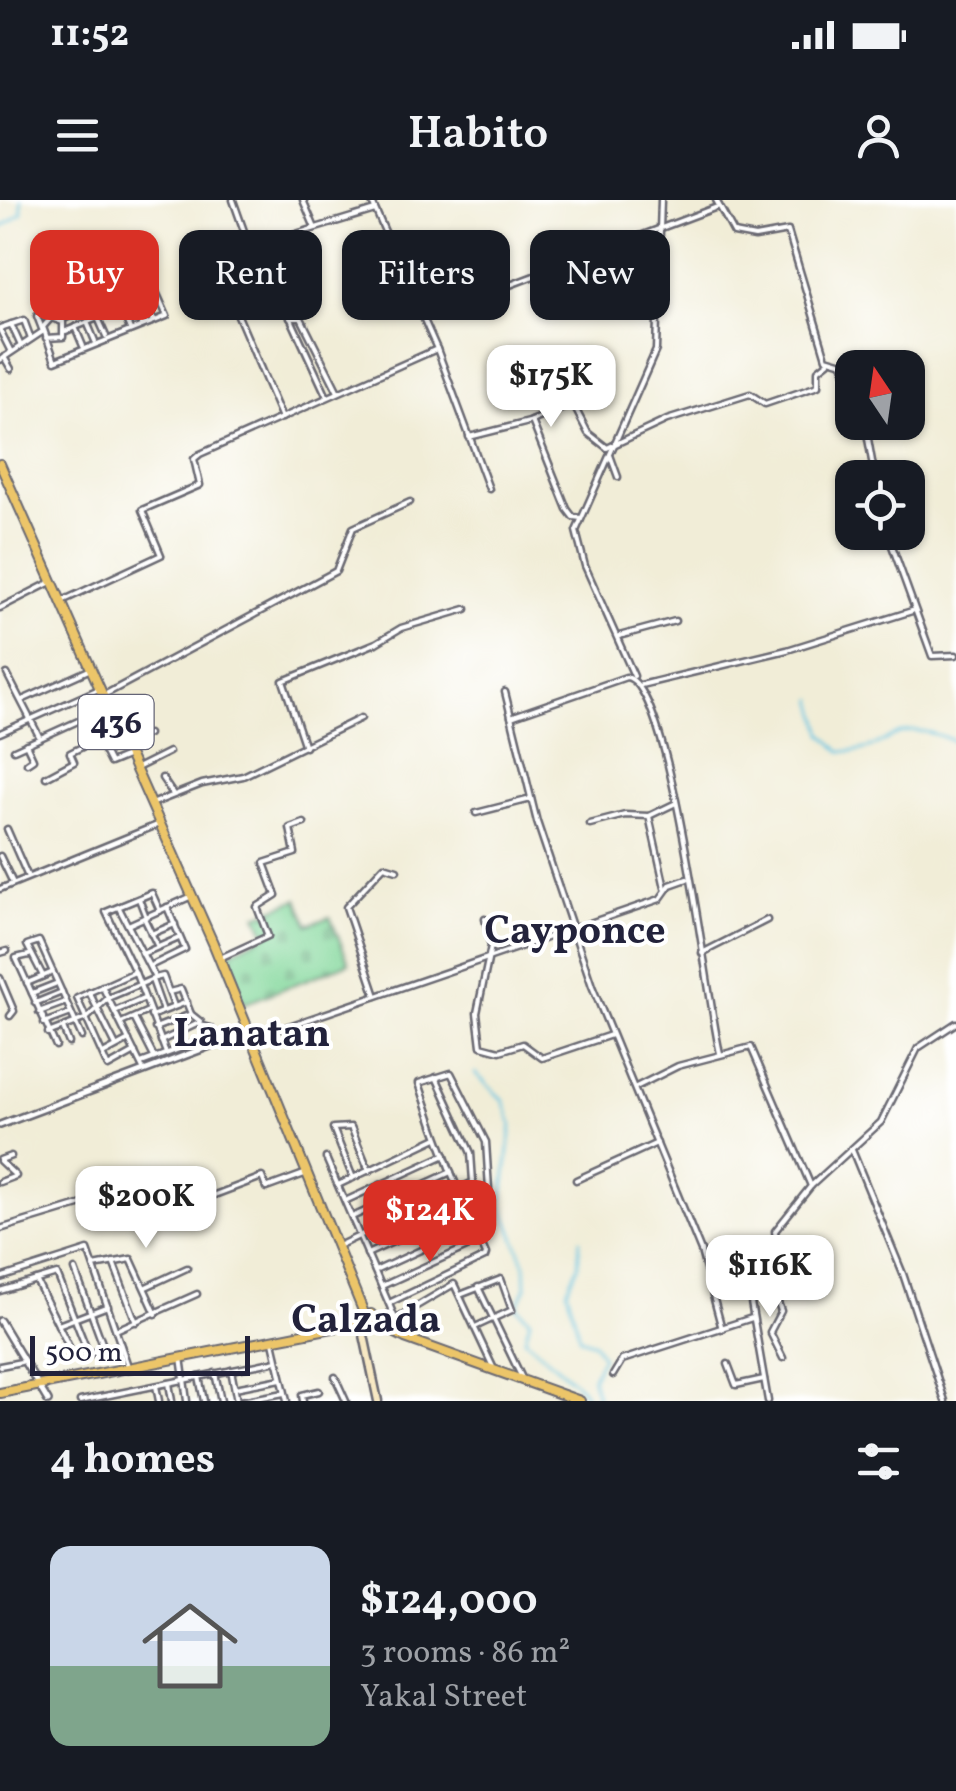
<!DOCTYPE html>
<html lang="en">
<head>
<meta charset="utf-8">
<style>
  body { margin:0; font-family:Vollkorn,serif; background:#242831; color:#f1f3f6; height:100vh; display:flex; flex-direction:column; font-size:38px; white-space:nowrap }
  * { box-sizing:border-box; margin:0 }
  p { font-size:32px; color:#9ea1a6 }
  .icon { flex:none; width:55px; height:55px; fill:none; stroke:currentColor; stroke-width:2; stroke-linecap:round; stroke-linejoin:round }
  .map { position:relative; height:1201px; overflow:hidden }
  .drawer { display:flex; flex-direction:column; background:#171b24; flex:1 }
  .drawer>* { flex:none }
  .guide { position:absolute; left:30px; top:30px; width:898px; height:90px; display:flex; gap:20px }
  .needle { width:65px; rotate:347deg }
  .controls { position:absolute; left:835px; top:150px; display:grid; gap:20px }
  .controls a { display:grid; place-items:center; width:90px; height:90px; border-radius:20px; background:#171b24; box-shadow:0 2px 8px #0004; font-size:50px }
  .scale { position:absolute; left:30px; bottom:25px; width:220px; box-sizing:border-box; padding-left:10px; border:5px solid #22223b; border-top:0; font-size:28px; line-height:35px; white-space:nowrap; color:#22223b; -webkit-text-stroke:8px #fff; paint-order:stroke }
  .price { position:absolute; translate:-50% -85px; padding:0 22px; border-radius:20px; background:#fff; color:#222; font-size:32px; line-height:65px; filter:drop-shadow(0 2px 5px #0008) }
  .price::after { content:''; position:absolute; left:50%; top:60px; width:30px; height:22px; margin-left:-15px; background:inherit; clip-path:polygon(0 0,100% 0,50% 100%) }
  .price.selected { background:#d93025; color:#fff }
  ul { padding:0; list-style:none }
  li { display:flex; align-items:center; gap:30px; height:250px; padding:0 50px }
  li span { display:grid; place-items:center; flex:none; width:280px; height:200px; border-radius:20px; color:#555 }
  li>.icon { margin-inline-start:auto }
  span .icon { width:120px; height:120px; fill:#fffc; stroke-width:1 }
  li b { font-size:42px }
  h2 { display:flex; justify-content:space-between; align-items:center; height:120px; padding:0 50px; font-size:42px }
  .tag { padding:0 35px; border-radius:20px; background:#171b24; box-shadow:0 2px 8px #0004; font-size:35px; line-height:90px }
  .tag.selected { background:#d93025; color:#fff }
  .status { display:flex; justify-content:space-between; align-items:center; height:70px; padding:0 50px; background:#171b24; direction:ltr }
  .status svg { height:28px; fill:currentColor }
  header { display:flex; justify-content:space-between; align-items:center; height:130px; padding:0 50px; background:#171b24; font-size:45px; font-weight:600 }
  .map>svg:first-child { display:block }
</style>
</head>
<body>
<div class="status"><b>11:52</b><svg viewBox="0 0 49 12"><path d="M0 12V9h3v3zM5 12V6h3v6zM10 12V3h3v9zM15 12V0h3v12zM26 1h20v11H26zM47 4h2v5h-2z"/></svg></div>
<header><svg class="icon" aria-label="menu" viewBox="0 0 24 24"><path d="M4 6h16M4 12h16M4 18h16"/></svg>Habito<svg class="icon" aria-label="person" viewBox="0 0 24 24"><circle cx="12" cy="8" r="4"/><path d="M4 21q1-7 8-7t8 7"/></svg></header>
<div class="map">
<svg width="956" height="1201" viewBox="0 0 956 1201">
  <defs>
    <pattern id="cemetery-stones" width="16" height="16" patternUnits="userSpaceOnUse" patternTransform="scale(2.5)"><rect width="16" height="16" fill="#81d79a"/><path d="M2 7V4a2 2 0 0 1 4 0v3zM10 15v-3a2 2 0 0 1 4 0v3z" fill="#6fb886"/></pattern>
  </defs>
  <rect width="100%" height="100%" fill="#fff"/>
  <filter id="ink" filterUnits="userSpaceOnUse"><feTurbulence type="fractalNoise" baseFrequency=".01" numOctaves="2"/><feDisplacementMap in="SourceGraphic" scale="20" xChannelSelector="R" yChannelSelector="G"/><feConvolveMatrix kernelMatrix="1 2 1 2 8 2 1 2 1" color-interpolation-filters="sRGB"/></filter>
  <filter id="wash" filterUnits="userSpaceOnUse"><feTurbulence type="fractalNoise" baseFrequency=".0048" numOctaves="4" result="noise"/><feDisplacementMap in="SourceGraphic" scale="40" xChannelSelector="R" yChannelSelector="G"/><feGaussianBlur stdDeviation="2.25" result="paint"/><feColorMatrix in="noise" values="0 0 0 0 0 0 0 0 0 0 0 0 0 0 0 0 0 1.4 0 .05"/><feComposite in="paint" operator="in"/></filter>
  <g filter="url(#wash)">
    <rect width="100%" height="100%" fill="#f1edd7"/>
    <path fill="url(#cemetery-stones)" stroke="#527c6a" stroke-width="2.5" d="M298 699 308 725 330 717 349 763 244 804 224 755 266 735 257 715Z"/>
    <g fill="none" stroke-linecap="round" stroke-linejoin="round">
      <g stroke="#63c4e1" stroke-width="2.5">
        <path d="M0 29 22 13 21 0"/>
        <path d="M814 499 823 534 840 551C895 555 885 511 956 542"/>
        <path d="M475 873 504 901 512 924 502 1006 525 1065 526 1087 517 1107 530 1120 525 1139 581 1188 589 1201"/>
        <path d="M580 1040 578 1066 567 1090 580 1138 594 1143 602 1157 592 1179 597 1196 589 1201"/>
      </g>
    </g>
  </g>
  <g filter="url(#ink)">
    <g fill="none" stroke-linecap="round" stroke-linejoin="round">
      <defs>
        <g id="minor">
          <path d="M233 0 250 48 291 119 327 197"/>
          <path d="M303 0 315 28"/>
          <path d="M716 0 734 33 755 37 788 31 826 158 843 163 852 201"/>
          <path d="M250 48 375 10"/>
          <path d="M253 56 218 69 282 218"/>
          <path d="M129 63 154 121"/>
          <path d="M118 68 142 124"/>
          <path d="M106 74 130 129"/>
          <path d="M424 115 447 103 502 88 717 7"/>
          <path d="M98 118 106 136"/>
          <path d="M290 118H301L338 192"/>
          <path d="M61 120 116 97"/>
          <path d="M87 122 95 141"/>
          <path d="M11 124 21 146"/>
          <path d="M75 127 83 146"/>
          <path d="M0 128 24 120 31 139"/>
          <path d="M42 129 37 116 111 85"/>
          <path d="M0 130 11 152"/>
          <path d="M66 131 122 108"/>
          <path d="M46 138 63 137V122L51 118 43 127 55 161 167 116 141 58 43 98 51 118"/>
          <path d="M437 149 489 289"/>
          <path d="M4 157 11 169"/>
          <path d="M0 160 42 132"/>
          <path d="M532 221 567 309 573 317 581 318"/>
          <path d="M865 222 875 278"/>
          <path d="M469 237 529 222 573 204 588 233 606 247"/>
          <path d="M607 248 667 220 750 194 765 204 818 186V170L828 162"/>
          <path d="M610 255 618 277"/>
          <path d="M887 332 932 456 956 455"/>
          <path d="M60 402 161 355 142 310 200 285 194 259 200 254 437 149 371 0"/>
          <path d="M0 408 51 382"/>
          <path d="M619 436 675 421"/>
          <path d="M7 474 39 536"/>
          <path d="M634 476 585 366 576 331 656 150 661 0"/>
          <path d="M641 485 787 450 912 411"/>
          <path d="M505 492 537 622 592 786 701 1051 722 1129"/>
          <path d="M104 495 336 371 353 328 410 302"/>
          <path d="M22 500 91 469"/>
          <path d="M511 517 626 477C672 481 707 802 720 853"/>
          <path d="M0 533 101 488"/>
          <path d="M26 544 33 559 27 563"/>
          <path d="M126 544 148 534"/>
          <path d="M305 547 283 481 376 443 401 428 466 409"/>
          <path d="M14 550 109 507"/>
          <path d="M137 568 169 552"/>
          <path d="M46 577 74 562 70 553 98 539 110 563 127 556"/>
          <path d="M162 578 173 594"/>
          <path d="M154 603 202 584 243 576 361 518"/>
          <path d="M476 613 531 599"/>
          <path d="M649 616 676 603"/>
          <path d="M590 624 625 615 649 616 665 688"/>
          <path d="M7 629 28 677"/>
          <path d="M0 656 13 683"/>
          <path d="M0 689 157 625"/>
          <path d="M139 699 146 717"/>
          <path d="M160 711 152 693 106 712 135 772 166 853"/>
          <path d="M144 718 157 745"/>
          <path d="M485 719 491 746 477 813 481 846 500 851 523 844 542 858 611 835"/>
          <path d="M128 725 192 696"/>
          <path d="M151 734 175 724"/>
          <path d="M0 753 7 751"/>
          <path d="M702 753 767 720"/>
          <path d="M142 754 179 738"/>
          <path d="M29 755 16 758 56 846"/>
          <path d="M220 758 268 736 257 707 276 695 264 663 295 653 290 628 304 623"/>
          <path d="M150 766 185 749 167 707"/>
          <path d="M43 776 27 745 39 741 82 837"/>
          <path d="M0 778 14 811 10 816"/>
          <path d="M155 778 163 776 174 806"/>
          <path d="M152 780 163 811"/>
          <path d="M27 783 53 772"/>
          <path d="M102 786 144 871"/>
          <path d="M89 792 116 846"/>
          <path d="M169 792 181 789 191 814"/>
          <path d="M32 793 55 784"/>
          <path d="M376 796 346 707 384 666 397 670"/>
          <path d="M35 803 62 792"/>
          <path d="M115 811 143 799"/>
          <path d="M39 812 66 802"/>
          <path d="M151 816 187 802"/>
          <path d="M134 818 154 857"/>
          <path d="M44 823 71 813"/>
          <path d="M121 823 148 811"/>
          <path d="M63 828 69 843"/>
          <path d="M155 828 191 814 201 822 161 841"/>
          <path d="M48 833 87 818 108 798 155 778 119 708"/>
          <path d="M254 838 660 699 670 685 687 679"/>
          <path d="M135 852 108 867 77 798 135 772"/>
          <path d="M103 854 129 840"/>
          <path d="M141 863 214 836 211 828 200 825"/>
          <path d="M636 887 678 866 751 847 811 986"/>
          <path d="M852 950 903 1074 945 1201"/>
          <path d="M326 958 395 1118"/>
          <path d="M0 960 11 956"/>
          <path d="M0 961 16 976 0 982"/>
          <path d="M353 978 333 928 351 927 369 971"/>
          <path d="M576 980 657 943"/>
          <path d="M338 985 437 938"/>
          <path d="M345 1001 445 955"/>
          <path d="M196 1002 262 977 266 988 307 973"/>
          <path d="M352 1017 451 972"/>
          <path d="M0 1029 99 999"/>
          <path d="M340 1045 473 982 471 953 436 877"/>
          <path d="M367 1054 465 1009 489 989 486 942 451 873 419 883C438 942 460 998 486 1054L485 1057 389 1103"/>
          <path d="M113 1062 136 1122"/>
          <path d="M94 1066 131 1059 156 1114"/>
          <path d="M75 1070 105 1151"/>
          <path d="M375 1071 473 1026"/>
          <path d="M0 1078 88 1050 128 1166"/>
          <path d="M36 1080 74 1157 121 1146"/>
          <path d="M382 1086 480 1041"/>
          <path d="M146 1087 187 1068"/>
          <path d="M478 1087 522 1178"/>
          <path d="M0 1091 57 1074 89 1155"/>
          <path d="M460 1095 501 1079 512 1110 475 1127"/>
          <path d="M58 1125 108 1106"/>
          <path d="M383 1126 454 1084 493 1167"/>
          <path d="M116 1130 197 1094"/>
          <path d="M273 1142 287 1201"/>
          <path d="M181 1157 187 1201"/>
          <path d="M783 1158 770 1132 781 1111 770 1080 779 1066 775 1031 811 986 881 922 918 848 956 823"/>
          <path d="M728 1164 736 1185 764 1179"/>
          <path d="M0 1166 21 1162"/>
          <path d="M231 1170 237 1201"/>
          <path d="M215 1173 221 1201"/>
          <path d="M613 1175 622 1160 752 1118"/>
          <path d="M199 1177 204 1201"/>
          <path d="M335 1177 346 1201"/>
          <path d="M169 1183 172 1201"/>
          <path d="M156 1186 159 1201"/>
          <path d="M235 1188 281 1179"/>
          <path d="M80 1201 277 1161"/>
          <path d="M241 1201 284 1193"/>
          <path d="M303 1201 302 1195 319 1191"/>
          <path d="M768 1201 743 1056 754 1044 773 1040"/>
        </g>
        <g id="tertiary">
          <path d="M0 925 250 831"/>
          <path d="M0 1121 48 1201"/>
        </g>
        <path id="secondary" d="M361 1121 378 1201"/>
        <g id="primary">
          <path d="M0 264 213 743 366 1118"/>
          <path d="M366 1118 405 1138 580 1201"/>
          <path d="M0 1193 353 1124 371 1114"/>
        </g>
      </defs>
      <use href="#minor" stroke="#6a6972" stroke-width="9"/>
      <use href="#tertiary" stroke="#6a6972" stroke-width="10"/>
      <use href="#secondary" stroke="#6a6972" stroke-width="11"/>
      <use href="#primary" stroke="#6a6972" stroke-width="12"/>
      <use href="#minor" stroke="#fff" stroke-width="4"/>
      <use href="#tertiary" stroke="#fff" stroke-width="5"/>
      <use href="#secondary" stroke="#f7e8c3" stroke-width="6"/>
      <use href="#primary" stroke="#ecc569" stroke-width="8"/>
    </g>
  </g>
  <g text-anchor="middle" stroke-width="8" stroke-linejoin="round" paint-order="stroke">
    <rect fill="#fff" stroke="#646476" stroke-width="2.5" x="78.5" y="495" width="75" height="54" rx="8"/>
    <g font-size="32" font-weight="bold" fill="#22223b">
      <text x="116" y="533">436</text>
    </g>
    <g font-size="40" font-weight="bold" fill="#22223b" stroke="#fff">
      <text x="575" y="743">Cayponce</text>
      <text x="252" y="846">Lanatan</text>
      <text x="366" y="1132">Calzada</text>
    </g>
  </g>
</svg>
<div class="controls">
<a><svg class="needle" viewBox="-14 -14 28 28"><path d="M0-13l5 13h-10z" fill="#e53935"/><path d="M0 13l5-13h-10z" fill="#9ea1a6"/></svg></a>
<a><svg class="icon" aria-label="locate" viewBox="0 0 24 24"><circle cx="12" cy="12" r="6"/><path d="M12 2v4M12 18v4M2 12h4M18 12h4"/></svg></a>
</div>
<div class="scale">500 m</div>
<b class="price" style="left:551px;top:230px">$175K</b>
<b class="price" style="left:146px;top:1051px">$200K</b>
<b class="price selected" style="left:430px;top:1065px">$124K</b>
<b class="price" style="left:770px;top:1120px">$116K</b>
<div class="guide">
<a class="tag selected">Buy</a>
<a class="tag">Rent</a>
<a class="tag">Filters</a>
<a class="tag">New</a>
</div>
</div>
<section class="drawer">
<h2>4 homes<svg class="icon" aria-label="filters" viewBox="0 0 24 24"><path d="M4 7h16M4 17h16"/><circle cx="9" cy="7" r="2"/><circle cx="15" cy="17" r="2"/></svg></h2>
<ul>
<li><span style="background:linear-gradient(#c9d6e8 60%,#7fa58c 0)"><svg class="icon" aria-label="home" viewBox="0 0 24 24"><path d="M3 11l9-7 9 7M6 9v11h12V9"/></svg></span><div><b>$124,000</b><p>3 rooms · 86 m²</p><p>Yakal Street</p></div></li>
</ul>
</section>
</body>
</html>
